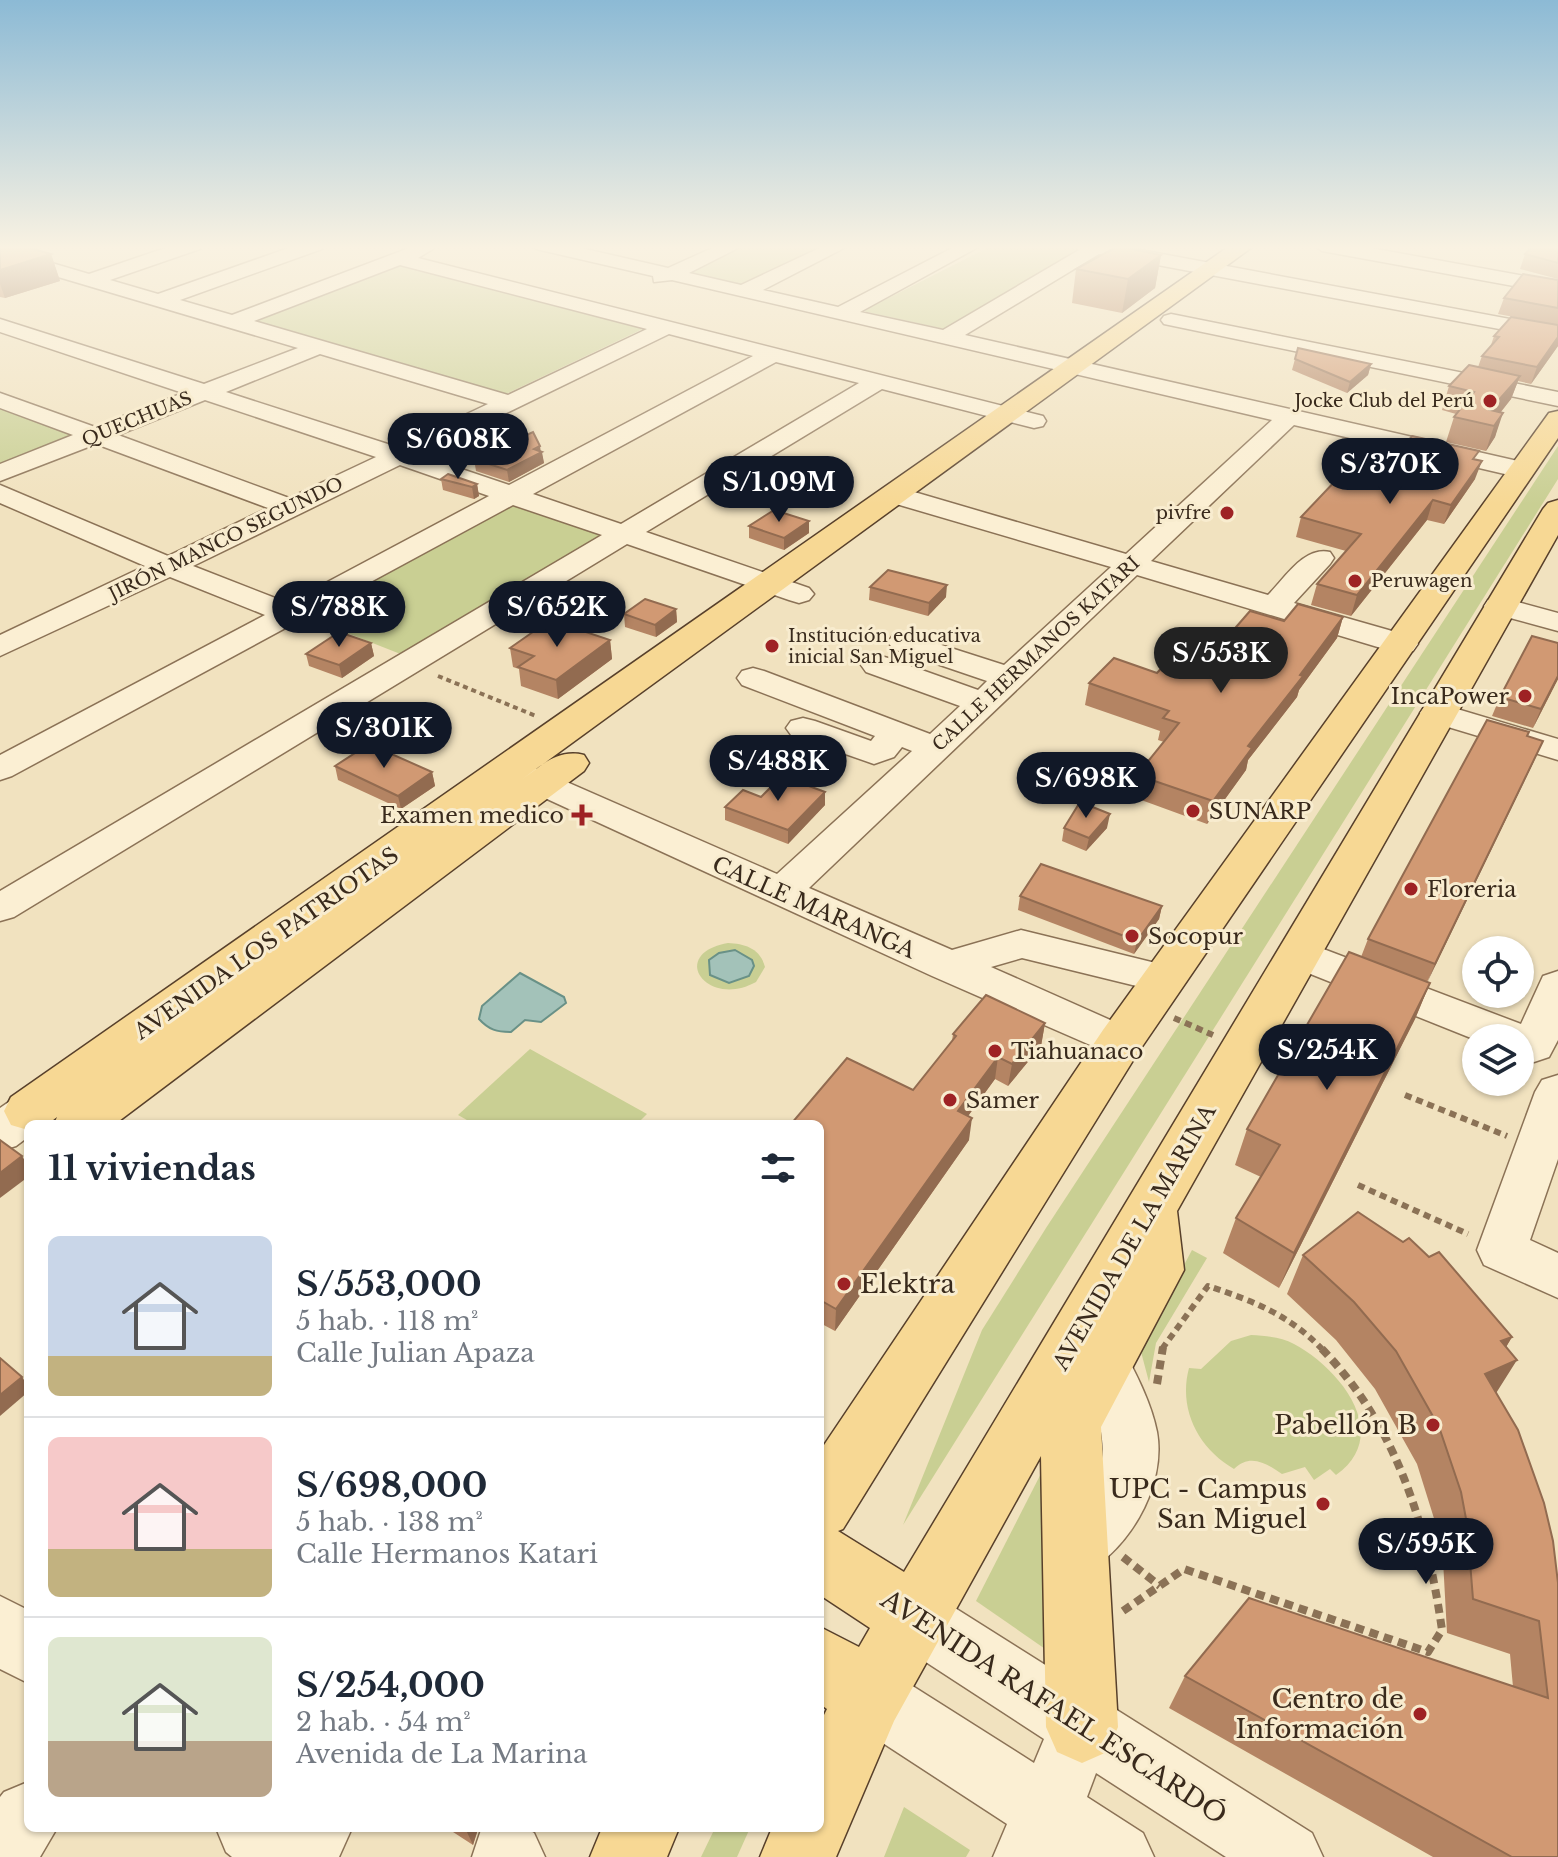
<!DOCTYPE html>
<html lang="es">
<head>
<meta charset="utf-8">
<style>
  body { margin:0; font-family:"Libre Baskerville",serif; background:#f2f2f3; color:#1f2937; height:100vh; display:flex; flex-direction:column; font-size:30px; white-space:nowrap }
  * { box-sizing:border-box; margin:0 }
  p { font-size:26px; color:#747a83 }
  .icon { flex:none; width:44px; height:44px; fill:none; stroke:currentColor; stroke-width:2; stroke-linecap:round; stroke-linejoin:round }
  .map { position:relative; flex:1; overflow:hidden }
  .sheet { position:absolute; left:24px; top:1120px; width:800px; height:712px; display:flex; flex-direction:column; background:#fff; border-radius:12px; box-shadow:0 2px 6px #0004 }
  .sheet>* { flex:none }
  .tools { position:absolute; left:1462px; top:936px; display:grid; gap:16px }
  .tools a { display:grid; place-items:center; width:72px; height:72px; border-radius:50%; background:#fff; box-shadow:0 2px 6px #0004; font-size:40px }
  .price { position:absolute; translate:-50% -68px; padding:0 18px; border-radius:28px; background:#111827; color:#fff; font-size:26px; line-height:52px; filter:drop-shadow(0 2px 4px #0008) }
  .price::after { content:''; position:absolute; left:50%; top:48px; width:24px; height:18px; margin-left:-12px; background:inherit; clip-path:polygon(0 0,100% 0,50% 100%) }
  .price.active { background:#222; color:#fff }
  ul { padding:0; list-style:none }
  li { display:flex; align-items:center; gap:24px; height:200px; padding:0 24px }
  li+li { border-top:2px solid #e0e1e3 }
  li span { display:grid; place-items:center; flex:none; width:224px; height:160px; border-radius:12px; color:#555 }
  li>.icon { margin-inline-start:auto }
  span .icon { width:96px; height:96px; fill:#fffc; stroke-width:1 }
  li b { font-size:34px }
  h2 { display:flex; justify-content:space-between; align-items:center; height:96px; padding:0 24px; font-size:34px }
  .map>svg:first-child { display:block }
</style>
</head>
<body>
<div class="map">
<svg width="1558" height="1857" viewBox="0 0 1558 1857">
  <rect width="100%" height="100%" fill="#f1e2bf"/>
  <g fill="#c9cf93">
    <path d="M744 245H831L743 287 682 273Z"/>
    <path d="M993 245H1057L1086 251 949 330 863 311Z"/>
    <path d="M396 263 649 326 506 394 246 322Z"/>
    <path d="M0 408 79 437 0 468Z"/>
    <path d="M1558 446V479L903 1525 982 1330 1046 1228Z"/>
    <path d="M517 499 611 531 403 655 304 616Z"/>
    <path d="M728 943C745 944 760 948 765 967L756 982C707 1009 667 954 728 943Z"/>
    <path d="M530 1049 647 1114 637 1124H474L458 1115Z"/>
    <path d="M1192 1250 1207 1258 1156 1343 1149 1382 1140 1348Z"/>
    <path d="M1251 1335C1266 1336 1281 1337 1294 1344 1338 1367 1394 1434 1336 1475L1330 1469 1314 1480 1305 1467 1282 1474C1266 1463 1250 1453 1234 1469 1198 1448 1178 1409 1189 1368L1201 1369 1231 1341Z"/>
    <path d="M1051 1454V1653L976 1601Z"/>
    <path d="M904 1807 970 1850 966 1857H884Z"/>
    <path d="M715 1828H750L737 1857H701Z"/>
  </g>
  <g fill="#a3c2b9" stroke="#699187" stroke-width="2">
    <path d="M735 950 752 960 754 966 749 976 729 983 710 975 709 960 719 953Z"/>
    <path d="M520 973 564 997 566 1003 541 1022 525 1020 511 1032C497 1032 489 1030 479 1019L482 1006Z"/>
  </g>
  <g fill="none" stroke-linecap="round" stroke-linejoin="round">
    <defs>
      <g id="minor">
        <path d="M174 245H202L200 249 110 280 158 294 297 245H324L322 249 180 300 232 315 417 245H431L433 249 418 258 1043 416 1046 421 1043 426 1034 428 882 389 646 532 809 588 814 594 809 600 799 603 789 600 627 544 14 917 0 921V891L602 535 513 505 12 776 0 780V755L265 615 170 577 0 656V635L145 566 0 503V485L168 556 268 508 96 444 0 481V464L73 435 0 408V393L95 427 183 393 0 332V319L204 384 298 348 11 263 8 259 18 253 89 274ZM400 265 647 329 508 395 254 321ZM669 334 753 356 509 485 420 455ZM320 354 488 404 397 447 226 392ZM776 362 859 383 621 524 533 494ZM205 400 376 457 289 498 118 435ZM400 465 489 496 288 603 193 566Z"/>
        <path d="M534 245H568L668 268 719 245H744L689 273 741 285 826 245H850L763 290 838 307 958 245H982L860 312 943 330 1079 250 1074 245H1114L1558 328V340L1099 254 965 335 1522 462 1531 465 1535 470 1531 475 1522 478 1294 425 1151 561 1268 595C1285 578 1304 546 1330 552L1334 558 1330 564 1294 603 1413 637 1418 644 1413 651 1402 653 1391 651 1137 575 809 888 952 950 1021 930 1180 969 1186 979 1180 989 1165 993 1022 958 991 967 1135 1031 1142 1042 1135 1053 1120 1058 932 976 497 776 491 769 497 762 509 758 521 762 777 874 912 751 902 747 894 757 874 764 791 735 786 728 791 721 803 718 815 721 871 741 875 736 742 685 737 678 742 671 753 668 764 671 930 734 960 706 866 672 861 665 866 658 877 655 888 658 978 690 987 681 893 649 888 642 893 635 904 633 1004 665 1111 567 886 501 882 495 886 489H904L1126 554 1272 420 672 280 654 282 653 276 536 249Z"/>
        <path d="M1313 245H1354L1558 282V294L1322 251Z"/>
        <path d="M1171 314 1558 392V406L1164 324 1161 320 1164 316Z"/>
        <path d="M1499 597 1558 613V631L1488 612 1484 606 1488 600Z"/>
        <path d="M1437 703 1558 739V760L1425 720 1420 713 1425 706Z"/>
        <path d="M1297 939 1521 1024 1543 976 1558 971V1040L1549 1057 1534 1062 1520 1058V1038H1476V1040L1283 963 1277 953 1283 943Z"/>
        <path d="M1558 1075V1159L1530 1240 1558 1253V1298L1484 1265 1477 1250 1535 1092 1542 1080Z"/>
        <path d="M29 1094 45 1099 52 1111 44 1124H28V1137L16 1146 0 1151V1108L13 1099Z"/>
        <path d="M1103 1340 1122 1347C1136 1374 1151 1402 1157 1432 1167 1488 1126 1556 1075 1578L1054 1569 1045 1548C1055 1525 1071 1513 1087 1494 1119 1455 1095 1404 1076 1364L1084 1347Z"/>
        <path d="M914 1587 936 1596 1312 1833 1323 1857H1226L1096 1773 1087 1797 1143 1833 1154 1857H993L1007 1824 846 1719 837 1696 846 1673 869 1664 892 1673 1034 1763 1044 1739 892 1640 883 1618 892 1596Z"/>
        <path d="M0 1596 28 1610V1683L0 1669Z"/>
        <path d="M28 1782V1828H57L40 1857H0V1797L4 1792Z"/>
        <path d="M216 1828H352L339 1857H232L226 1852Z"/>
        <path d="M485 1828 529 1830 534 1833 545 1857H472L481 1830Z"/>
      </g>
      <g id="major">
        <path d="M1231 245H1255L517 783C539 768 556 748 584 755L589 763 584 771 115 1124H54L57 1117 48 1124H28V1130L11 1125 4 1111 11 1097Z"/>
        <path d="M1558 411V438L1137 1054 843 1529 838 1531 904 1572 1543 509 1548 503 1558 500V535L1177 1211 1184 1270 1101 1427 1118 1727 1107 1752 1082 1763 1057 1752 1046 1727 1041 1456 894 1721 836 1857H760L772 1828H820V1723L827 1709 820 1704V1627L859 1647 870 1628 820 1595V1451L1103 1030 1549 413Z"/>
        <path d="M602 1828H679L667 1857H590Z"/>
      </g>
    </defs>
    <use href="#minor" stroke="#8b7256" stroke-width="3"/>
    <use href="#major" stroke="#58402b" stroke-width="3"/>
    <path stroke="#8b7256" stroke-width="3" stroke-dasharray="3 2" stroke-linecap="butt" d="M316 625 340 635"/>
    <path stroke="#8b7256" stroke-width="4" stroke-dasharray="5 4" stroke-linecap="butt" d="M438 676 536 716"/>
    <g stroke="#8b7256" stroke-width="6" stroke-dasharray="7 5" stroke-linecap="butt">
      <path d="M1174 1018 1213 1035"/>
      <path d="M1405 1095 1507 1136"/>
      <path d="M1358 1185 1468 1234"/>
      <path d="M1162 1349 1208 1286C1253 1301 1288 1314 1322 1349"/>
    </g>
    <g stroke="#8b7256" stroke-width="8" stroke-dasharray="9 6" stroke-linecap="butt">
      <path d="M1157 1384 1163 1347"/>
      <path d="M1123 1557 1160 1586"/>
      <path d="M1123 1611 1184 1569 1428 1652 1442 1630C1427 1525 1396 1424 1320 1347"/>
    </g>
    <use href="#minor" fill="#fbefd3" fill-rule="evenodd"/>
    <use href="#major" fill="#f7d894" fill-rule="evenodd"/>
  </g>
  <g fill="#b48463">
    <path d="M0 245 51 254 60 281 5 298 0 297Z"/>
    <path d="M1558 245V279L1520 269 1525 254Z"/>
    <path d="M1161 255 1155 288 1122 313 1072 303 1076 269Z"/>
    <path d="M1558 280V346L1531 384 1518 381 1511 399 1501 412 1495 437 1486 451 1446 442 1454 417 1456 414 1442 410 1449 386 1478 367 1482 356 1491 345 1494 336 1552 324 1498 314 1504 298Z"/>
    <path d="M1295 359 1371 364 1368 375 1347 393 1292 370Z"/>
    <path d="M541 451 544 463 509 482 476 471 474 459Z"/>
    <path d="M1476 459 1475 479 1444 524 1427 520 1351 616 1311 605 1317 584 1346 551 1296 537 1301 517 1372 485Z"/>
    <path d="M441 479 477 484 479 496 474 499 443 490Z"/>
    <path d="M749 526 809 533 784 550 749 538Z"/>
    <path d="M870 587 946 597 928 616 869 600Z"/>
    <path d="M676 609 677 622 656 637 625 627 624 614Z"/>
    <path d="M1343 617 1337 638 1299 690 1297 697 1248 760 1246 770 1207 824 1133 797 1137 775 1164 742 1158 740 1160 731 1085 705 1089 683 1157 673 1284 621Z"/>
    <path d="M610 640 612 659 558 699 521 686 519 669 513 667 510 648Z"/>
    <path d="M371 643 374 656 342 678 309 666 306 654Z"/>
    <path d="M1558 643V679L1533 728 1492 716 1500 697Z"/>
    <path d="M1527 736 1534 761 1427 982 1430 983 1415 1019 1279 1288 1223 1253 1236 1218 1261 1177 1235 1165 1247 1129 1361 957 1368 939Z"/>
    <path d="M335 766 432 772 435 786 401 809 338 780Z"/>
    <path d="M825 792V805L788 844 725 820V807L761 797Z"/>
    <path d="M1064 828H1107L1086 851 1062 841Z"/>
    <path d="M1020 896 1162 906 1159 919 1134 954 1018 910Z"/>
    <path d="M1045 1023 1041 1046 1008 1086 995 1079 968 1116 969 1140 835 1331 820 1323V1124L913 1090 952 1041 953 1034Z"/>
    <path d="M1303 1255 1512 1337 1506 1347 1496 1393 1544 1503 1558 1857H1433L1169 1708 1185 1676 1513 1687 1510 1654 1447 1633 1443 1560 1437 1528 1417 1464 1375 1389 1336 1340 1287 1294Z"/>
    <path d="M451 1828H480L478 1829 473 1845 453 1832Z"/>
  </g>
  <g fill="#926b50">
    <path d="M51 254 60 281 5 298 0 284V270Z"/>
    <path d="M1161 255 1155 288 1122 313 1128 279Z"/>
    <path d="M1558 337V346L1531 384 1537 367Z"/>
    <path d="M1371 364 1368 375 1347 393 1350 382Z"/>
    <path d="M1520 376 1511 399 1490 425V410Z"/>
    <path d="M1503 413 1495 437 1486 451 1494 426Z"/>
    <path d="M540 446 541 453 542 452 544 463 509 482 507 470Z"/>
    <path d="M1482 461 1475 479 1444 524 1451 505Z"/>
    <path d="M477 484 479 496 474 499 472 487Z"/>
    <path d="M1433 500 1427 520 1351 616 1357 595Z"/>
    <path d="M809 521V533L784 550V538Z"/>
    <path d="M947 585 946 597 928 616 929 603Z"/>
    <path d="M676 609 677 622 656 637 655 625Z"/>
    <path d="M1343 617 1337 638 1299 690 1297 697 1248 760 1246 770 1207 824 1213 801 1248 746Z"/>
    <path d="M610 640 612 659 558 699 556 680Z"/>
    <path d="M371 643 374 656 342 678 339 665Z"/>
    <path d="M1558 676V679L1533 728 1541 709Z"/>
    <path d="M1543 741 1534 761 1426 985 1435 964Z"/>
    <path d="M432 772 435 786 401 809 398 796Z"/>
    <path d="M825 792V805L788 844V830Z"/>
    <path d="M1110 814 1107 828 1086 851 1089 838Z"/>
    <path d="M1162 906 1159 919 1134 954 1137 941Z"/>
    <path d="M1430 983 1415 1019 1279 1288 1294 1253Z"/>
    <path d="M1045 1023 1041 1046 1008 1086 1012 1064Z"/>
    <path d="M998 1057 995 1079 955 1134 958 1111Z"/>
    <path d="M972 1118 969 1140 835 1331 836 1309Z"/>
    <path d="M22 1156 28 1166V1177L0 1198V1173Z"/>
    <path d="M1512 1337 1491 1372 1517 1360 1493 1398 1462 1412 1501 1341Z"/>
    <path d="M22 1377 28 1386V1392L0 1416V1395Z"/>
    <path d="M467 1828H480L478 1829 473 1845 466 1830Z"/>
  </g>
  <g fill="#d19973" stroke="#926b50" stroke-width="2">
    <path d="M0 245H20L51 254 0 270Z"/>
    <path d="M1534 245H1558V263L1525 254Z"/>
    <path d="M1118 246 1161 255 1128 279 1076 269Z"/>
    <path d="M1523 274 1558 280V308L1504 298Z"/>
    <path d="M1511 317 1558 325V337L1537 367 1482 356 1499 337 1494 336Z"/>
    <path d="M1298 348 1371 364 1350 382 1295 359Z"/>
    <path d="M1469 365 1520 376 1490 410 1503 413 1494 426 1454 417 1474 392 1449 386Z"/>
    <path d="M533 432 540 446 534 449 542 452 507 470 474 459Z"/>
    <path d="M1412 436 1479 451 1473 459 1482 461 1451 505 1433 500 1357 595 1317 584 1361 534 1301 517 1340 476 1372 485Z"/>
    <path d="M448 474 477 484 472 487 441 479Z"/>
    <path d="M774 510 809 521 784 538 749 526Z"/>
    <path d="M888 570 947 585 929 603 870 587Z"/>
    <path d="M645 599 676 609 655 625 624 614Z"/>
    <path d="M1298 604 1343 617 1300 675 1303 676 1248 746 1252 748 1213 801 1137 775 1179 723 1163 718 1169 711 1089 683 1114 658 1157 673 1188 639 1217 649 1250 611 1284 621Z"/>
    <path d="M550 620 610 640 556 680 518 667 534 656 510 648Z"/>
    <path d="M339 632 371 643 339 665 306 654Z"/>
    <path d="M1532 636 1558 643V676L1541 709 1500 697Z"/>
    <path d="M1487 720 1529 732 1527 736 1543 741 1435 964 1368 939Z"/>
    <path d="M369 744 432 772 398 796 335 766Z"/>
    <path d="M782 776 825 792 788 830 725 807 743 790 761 797Z"/>
    <path d="M1080 802 1110 814 1089 838 1064 828Z"/>
    <path d="M1041 864 1162 906 1137 941 1020 896Z"/>
    <path d="M1349 952 1430 983 1294 1253 1236 1218 1280 1145 1247 1129Z"/>
    <path d="M986 995 1045 1023 1012 1064 998 1057 958 1111 972 1118 836 1309 820 1300V1124H791L847 1058 913 1090 956 1036 953 1034Z"/>
    <path d="M0 1140 22 1156 0 1173Z"/>
    <path d="M1358 1212 1403 1242 1409 1238 1429 1257 1439 1252 1512 1337 1501 1341 1517 1360 1485 1374 1518 1430 1544 1503 1553 1541 1558 1583V1857H1512L1185 1676 1249 1598 1548 1698 1539 1621 1473 1599 1467 1524 1461 1492 1439 1427 1396 1351 1354 1302 1303 1255Z"/>
    <path d="M0 1358 22 1377 0 1395Z"/>
  </g>
  <linearGradient id="sky" x2="0" y2="1"><stop stop-color="#8cbad5"/><stop offset="0.49" stop-color="#f9f2e2"/><stop offset="1" stop-color="#f9f2e2" stop-opacity="0"/></linearGradient>
  <rect width="1558" height="505" fill="url(#sky)"/>
  <g fill="#9e2224" stroke="#f8eccf" stroke-width="3">
    <circle cx="1490" cy="401" r="8"/>
    <circle cx="1227" cy="513" r="8"/>
    <circle cx="1355" cy="581" r="8"/>
    <circle cx="772" cy="646" r="8"/>
    <circle cx="1525" cy="696" r="8"/>
    <circle cx="1193" cy="811" r="8"/>
    <path d="M578 803h8v8h8v8h-8v8h-8v-8h-8v-8h8z"/>
    <circle cx="1411" cy="889" r="8"/>
    <circle cx="1132" cy="936" r="8"/>
    <circle cx="995" cy="1051" r="8"/>
    <circle cx="950" cy="1100" r="8"/>
    <circle cx="844" cy="1284" r="8"/>
    <circle cx="1433" cy="1425" r="8"/>
    <circle cx="1323" cy="1504" r="8"/>
    <circle cx="1420" cy="1714" r="8"/>
  </g>
  <g text-anchor="middle" stroke-width="6" stroke-linejoin="round" paint-order="stroke">
    <g font-size="18" fill="#392a1c" stroke="#f8eccf" text-anchor="end">
      <text x="1474" y="407">Jocke Club del Perú</text>
      <text x="1211" y="519">pivfre</text>
      <text x="1371" y="587" text-anchor="start">Peruwagen</text>
      <text x="788" y="642" text-anchor="start">Institución educativa<tspan x="788" dy="21">inicial San Miguel</tspan></text>
    </g>
    <g font-size="18" fill="#392a1c" stroke="#f8eccf">
      <text transform="translate(137 419) rotate(-22)" y="6">QUECHUAS</text>
      <text transform="translate(226 539) rotate(-26)" y="6">JIRÓN MANCO SEGUNDO</text>
      <text transform="translate(1036 654) rotate(-43)" y="6">CALLE HERMANOS KATARI</text>
    </g>
    <g font-size="22" fill="#392a1c" stroke="#f8eccf" text-anchor="start">
      <text x="1509" y="704" text-anchor="end">IncaPower</text>
      <text x="1209" y="819">SUNARP</text>
      <text x="564" y="823" text-anchor="end">Examen medico</text>
      <text x="1427" y="897">Floreria</text>
      <text x="1148" y="944">Socopur</text>
      <text x="1011" y="1059">Tiahuanaco</text>
      <text x="966" y="1108">Samer</text>
    </g>
    <g font-size="22" fill="#392a1c" stroke="#f8eccf">
      <text transform="translate(814 907) rotate(24)" y="8">CALLE MARANGA</text>
      <text transform="translate(266 943) rotate(-35)" y="8">AVENIDA LOS PATRIOTAS</text>
      <text transform="translate(1134 1237) rotate(-60)" y="8">AVENIDA DE LA MARINA</text>
    </g>
    <g font-size="26" fill="#392a1c" stroke="#f8eccf" text-anchor="end">
      <text x="860" y="1293" text-anchor="start">Elektra</text>
      <text x="1417" y="1434">Pabellón B</text>
      <text x="1307" y="1498">UPC - Campus<tspan x="1307" dy="30">San Miguel</tspan></text>
      <text x="1404" y="1708">Centro de<tspan x="1404" dy="30">Información</tspan></text>
    </g>
    <g font-size="26" fill="#392a1c" stroke="#f8eccf">
      <text transform="translate(1054 1707) rotate(33)" y="9">AVENIDA RAFAEL ESCARDÓ</text>
    </g>
  </g>
</svg>
<div class="tools">
<a><svg class="icon" aria-label="locate" viewBox="0 0 24 24"><circle cx="12" cy="12" r="6"/><path d="M12 2v4M12 18v4M2 12h4M18 12h4"/></svg></a>
<a><svg class="icon" aria-label="layers" viewBox="0 0 24 24"><path d="M12 4l9 5-9 5-9-5zM3 14l9 5 9-5"/></svg></a>
</div>
<b class="price" style="left:458px;top:481px">S/608K</b>
<b class="price" style="left:1390px;top:506px">S/370K</b>
<b class="price" style="left:779px;top:524px">S/1.09M</b>
<b class="price" style="left:339px;top:649px">S/788K</b>
<b class="price" style="left:557px;top:649px">S/652K</b>
<b class="price active" style="left:1221px;top:695px">S/553K</b>
<b class="price" style="left:384px;top:770px">S/301K</b>
<b class="price" style="left:778px;top:803px">S/488K</b>
<b class="price" style="left:1086px;top:820px">S/698K</b>
<b class="price" style="left:1327px;top:1092px">S/254K</b>
<b class="price" style="left:1426px;top:1586px">S/595K</b>
<section class="sheet">
<h2>11 viviendas<svg class="icon" aria-label="filters" viewBox="0 0 24 24"><path d="M4 7h16M4 17h16"/><circle cx="9" cy="7" r="2"/><circle cx="15" cy="17" r="2"/></svg></h2>
<ul>
<li><span style="background:linear-gradient(#c9d6e8 75%,#c2b280 0)"><svg class="icon" aria-label="home" viewBox="0 0 24 24"><path d="M3 11l9-7 9 7M6 9v11h12V9"/></svg></span><div><b>S/553,000</b><p>5 hab. · 118 m²</p><p>Calle Julian Apaza</p></div></li>
<li><span style="background:linear-gradient(#f6c9c9 70%,#c2b280 0)"><svg class="icon" aria-label="home" viewBox="0 0 24 24"><path d="M3 11l9-7 9 7M6 9v11h12V9"/></svg></span><div><b>S/698,000</b><p>5 hab. · 138 m²</p><p>Calle Hermanos Katari</p></div></li>
<li><span style="background:linear-gradient(#dfe7d0 65%,#b9a48a 0)"><svg class="icon" aria-label="home" viewBox="0 0 24 24"><path d="M3 11l9-7 9 7M6 9v11h12V9"/></svg></span><div><b>S/254,000</b><p>2 hab. · 54 m²</p><p>Avenida de La Marina</p></div></li>
</ul>
</section>
</div>
</body>
</html>
